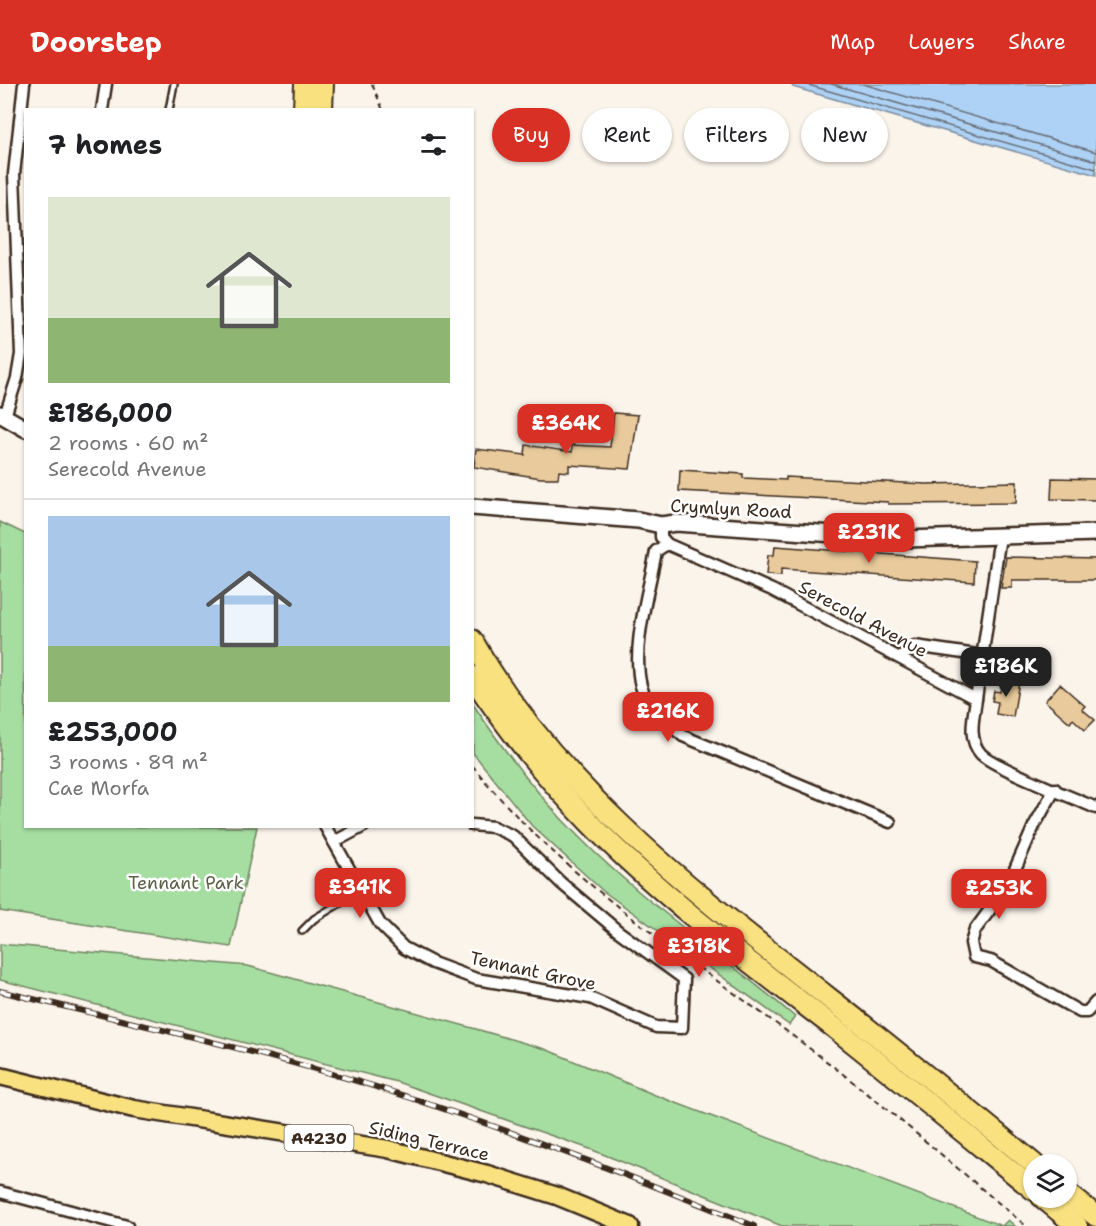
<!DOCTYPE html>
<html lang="en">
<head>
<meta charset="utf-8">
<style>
  body { margin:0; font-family:"Shantell Sans",sans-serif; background:#f2f2f2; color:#202124; height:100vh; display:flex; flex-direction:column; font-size:22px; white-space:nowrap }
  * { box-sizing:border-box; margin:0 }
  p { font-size:20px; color:#757577 }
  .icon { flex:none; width:33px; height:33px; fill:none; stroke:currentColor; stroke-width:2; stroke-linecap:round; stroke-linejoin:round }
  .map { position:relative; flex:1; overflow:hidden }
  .details { position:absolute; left:24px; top:24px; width:450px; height:720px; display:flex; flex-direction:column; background:#fff; border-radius:0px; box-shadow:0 2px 4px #0004 }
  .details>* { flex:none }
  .guide { position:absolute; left:492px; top:24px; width:513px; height:54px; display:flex; gap:12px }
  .tools { position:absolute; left:1023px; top:1070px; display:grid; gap:12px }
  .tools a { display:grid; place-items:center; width:54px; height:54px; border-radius:50%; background:#fff; box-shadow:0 2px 4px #0004; font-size:30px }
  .price { position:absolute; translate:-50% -51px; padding:0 14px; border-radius:12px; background:#d93025; color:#fff; font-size:20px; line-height:39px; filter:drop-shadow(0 2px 3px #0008) }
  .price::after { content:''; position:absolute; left:50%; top:36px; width:18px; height:14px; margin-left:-9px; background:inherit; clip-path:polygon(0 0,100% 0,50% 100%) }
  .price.on { background:#222; color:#fff }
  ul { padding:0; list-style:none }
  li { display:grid; align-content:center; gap:12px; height:318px; padding:0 24px }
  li+li { border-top:2px solid #e0e0e0 }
  li span { display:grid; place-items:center; height:186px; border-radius:0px; color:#555 }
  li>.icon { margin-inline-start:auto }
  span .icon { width:108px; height:108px; fill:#fffc; stroke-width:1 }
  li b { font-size:26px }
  h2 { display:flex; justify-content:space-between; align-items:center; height:72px; padding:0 24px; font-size:26px }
  .tag { padding:0 21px; border-radius:27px; background:#fff; box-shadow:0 2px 4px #0004; font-size:21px; line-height:54px }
  .tag.on { background:#d93025; color:#fff }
  header { display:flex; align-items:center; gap:36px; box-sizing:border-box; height:84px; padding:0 30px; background:#d93025; color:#fff }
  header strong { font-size:28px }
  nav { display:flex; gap:33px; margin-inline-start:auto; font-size:21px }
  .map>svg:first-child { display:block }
</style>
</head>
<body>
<header>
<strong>Doorstep</strong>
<nav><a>Map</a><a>Layers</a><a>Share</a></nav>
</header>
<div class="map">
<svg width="1096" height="1142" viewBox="0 0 1096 1142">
  <rect width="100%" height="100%" fill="#fbf4eb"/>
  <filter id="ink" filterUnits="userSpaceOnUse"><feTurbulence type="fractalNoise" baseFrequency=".0167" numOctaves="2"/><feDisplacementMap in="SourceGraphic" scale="12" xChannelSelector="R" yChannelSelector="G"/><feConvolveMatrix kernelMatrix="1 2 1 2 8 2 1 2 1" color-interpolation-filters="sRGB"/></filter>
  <g filter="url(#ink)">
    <g fill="#a6dea2" stroke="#708460" stroke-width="1.5">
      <path d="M0 438 25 450 26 742 257 743 231 863 0 827Z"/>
      <path d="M473 620C504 667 538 712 578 752 644 819 724 872 795 933L789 941 603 807 532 742 473 669Z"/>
      <path d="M0 860 248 882 476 945 545 965 655 1011 1002 1142 1008 1136 1015 1142H782L590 1065 397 998 0 896Z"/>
    </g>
    <path fill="#add2f6" stroke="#7f8fa0" stroke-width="1.5" d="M791 0H1096V91L793 3Z"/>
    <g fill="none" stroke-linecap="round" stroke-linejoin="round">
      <g stroke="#696d74" stroke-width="1.5">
        <path d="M805 0 1096 85"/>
        <path d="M831 0 1096 77"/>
        <path d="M863 0 1096 68"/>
      </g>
    </g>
    <g fill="#e9ca9c" stroke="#3b2a1e" stroke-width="1.5">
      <path d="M614 329 638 331 630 385 569 381V388L559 387 558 394H541L474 383 476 365 525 371 526 361 572 368V361L610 363Z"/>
      <path d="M680 386 743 390V394L786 396V393L926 400 1017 398 1016 419 888 420V418L679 407Z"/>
      <path d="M1052 394 1096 395V416L1051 415Z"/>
      <path d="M775 462 975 477 974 498 781 485V492L766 491 768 471H774Z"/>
      <path d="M1006 473 1096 475V496H1012V504H1001Z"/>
      <path d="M1002 595 1019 598 1013 633 996 630 998 618 992 617 994 607 1000 608Z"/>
      <path d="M1060 600 1085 622 1082 625 1095 636 1085 646 1073 635 1070 639 1045 617Z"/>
    </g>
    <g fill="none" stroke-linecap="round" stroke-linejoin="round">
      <defs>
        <g id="lane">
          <path d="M169 26 174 0"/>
          <path d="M302 847 314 835 360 807"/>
        </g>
        <g id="street">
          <path d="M102 26 106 0"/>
          <path d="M5 332 17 294 21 270 14 90 24 0"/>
          <path d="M661 441V453L667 460 772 506 976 615 1000 452"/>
          <path d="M667 460 656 467C649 507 631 563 641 602 647 624 667 638 683 652L890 738"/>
          <path d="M900 573 915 562 984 572"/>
          <path d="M976 615C974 632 967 655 981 670 995 684 1072 713 1096 724"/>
          <path d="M1055 705 1034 742 1008 801 975 846 971 859 974 873 991 877 1080 928H1087L1096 918"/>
          <path d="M325 742 334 758"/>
          <path d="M364 742 334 758 380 840 404 864 433 879 476 895 590 914 656 943 682 944 684 895 618 847 561 799 513 752 493 743 472 741"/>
          <path d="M0 1108 127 1142"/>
        </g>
        <g id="secondary">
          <path d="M0 330 26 345"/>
          <path d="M472 423 638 436 661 441 676 439 906 455 1096 449"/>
        </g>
        <path id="primary" d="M0 992 134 1025 388 1065 487 1090 557 1112 630 1142"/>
        <g id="highway">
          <path d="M304 26 305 0"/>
          <path d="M322 26 323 0"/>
          <path d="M472 556C556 704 694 808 825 911 896 966 965 1023 1034 1080"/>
          <path d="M472 592C507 644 545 693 589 738 664 815 751 879 836 945 903 998 968 1052 1034 1106"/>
          <path d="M1066 1108 1096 1132"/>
          <path d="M1042 1113 1077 1142"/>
        </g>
      </defs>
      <use href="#lane" stroke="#3b2a1e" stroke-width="10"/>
      <use href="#street" stroke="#3b2a1e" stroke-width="15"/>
      <use href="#secondary" stroke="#3b2a1e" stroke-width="20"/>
      <use href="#primary" stroke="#3b2a1e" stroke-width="21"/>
      <use href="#highway" stroke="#3b2a1e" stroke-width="24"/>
      <g stroke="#3b2a1e" stroke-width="2" stroke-dasharray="6 4.5" stroke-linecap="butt">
        <path d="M372 0 383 26"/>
        <path d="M472 681C562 795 686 872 801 958 879 1016 952 1080 1026 1142"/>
      </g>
      <use href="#lane" stroke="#fff" stroke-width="5"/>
      <use href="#street" stroke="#fff" stroke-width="10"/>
      <use href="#secondary" stroke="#fff" stroke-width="15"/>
      <use href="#primary" stroke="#fae180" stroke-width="16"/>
      <use href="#highway" stroke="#fae180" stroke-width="20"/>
      <defs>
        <path id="rail" d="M0 907C135 940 272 969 405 1012 523 1051 639 1095 754 1142"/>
      </defs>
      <use href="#rail" stroke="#3b2a1e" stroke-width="6"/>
      <use href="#rail" stroke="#fff" stroke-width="4" stroke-dasharray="11" stroke-linecap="butt"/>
    </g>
  </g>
  <g text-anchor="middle" stroke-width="5" stroke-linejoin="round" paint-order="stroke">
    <rect fill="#fff" stroke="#766a62" stroke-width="1.5" x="284.5" y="1041" width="69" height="26" rx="4.5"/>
    <g font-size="16" font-weight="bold" fill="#3b2a1e">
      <text x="319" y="1060">A4230</text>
    </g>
    <g font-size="18" fill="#3b2a1e" stroke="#fff">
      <text transform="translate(731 425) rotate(3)" y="6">Crymlyn Road</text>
      <text transform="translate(863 535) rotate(28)" y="6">Serecold Avenue</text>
      <text transform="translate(533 887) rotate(12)" y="6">Tennant Grove</text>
      <text transform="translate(429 1057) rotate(13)" y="6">Siding Terrace</text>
    </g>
    <g font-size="18" fill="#5b6046" stroke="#fff">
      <text x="186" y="805">Tennant Park</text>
    </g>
  </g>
</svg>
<div class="tools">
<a><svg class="icon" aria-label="layers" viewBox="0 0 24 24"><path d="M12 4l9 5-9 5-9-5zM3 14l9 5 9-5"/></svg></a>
</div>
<b class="price" style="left:566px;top:371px">£364K</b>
<b class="price" style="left:869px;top:480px">£231K</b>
<b class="price on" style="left:1006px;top:614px">£186K</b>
<b class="price" style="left:668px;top:659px">£216K</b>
<b class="price" style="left:360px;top:835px">£341K</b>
<b class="price" style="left:999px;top:836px">£253K</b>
<b class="price" style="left:699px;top:894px">£318K</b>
<div class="guide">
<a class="tag on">Buy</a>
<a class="tag">Rent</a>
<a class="tag">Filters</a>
<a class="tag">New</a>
</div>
<section class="details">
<h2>7 homes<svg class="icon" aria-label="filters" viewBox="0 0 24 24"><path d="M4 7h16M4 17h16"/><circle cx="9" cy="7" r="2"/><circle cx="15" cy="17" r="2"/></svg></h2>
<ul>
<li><span style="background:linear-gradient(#dfe7d0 65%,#8fb573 0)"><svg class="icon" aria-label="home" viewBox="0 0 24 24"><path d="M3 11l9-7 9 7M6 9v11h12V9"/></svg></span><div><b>£186,000</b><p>2 rooms · 60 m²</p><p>Serecold Avenue</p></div></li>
<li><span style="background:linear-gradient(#a9c7e8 70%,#8fb573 0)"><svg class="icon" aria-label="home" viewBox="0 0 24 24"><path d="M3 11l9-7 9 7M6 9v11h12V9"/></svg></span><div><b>£253,000</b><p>3 rooms · 89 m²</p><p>Cae Morfa</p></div></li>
</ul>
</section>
</div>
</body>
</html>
